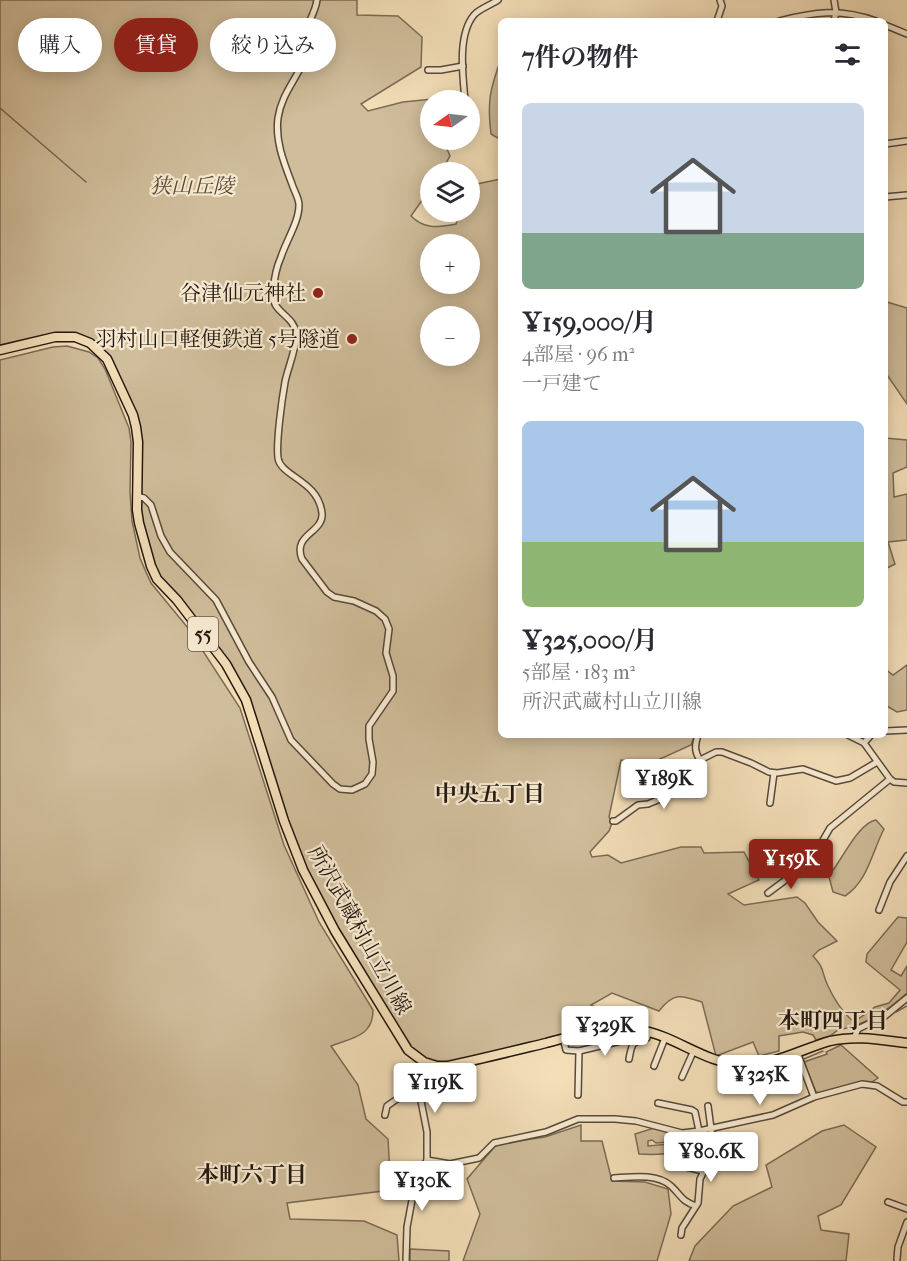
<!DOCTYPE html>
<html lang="ja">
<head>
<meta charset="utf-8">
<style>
  body { margin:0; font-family:"IM FELL French Canon","Noto Serif JP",serif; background:#f2f2f3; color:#2b2b33; height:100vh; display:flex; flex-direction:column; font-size:22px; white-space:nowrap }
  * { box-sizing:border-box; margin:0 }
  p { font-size:20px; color:#7c7c81 }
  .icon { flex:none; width:33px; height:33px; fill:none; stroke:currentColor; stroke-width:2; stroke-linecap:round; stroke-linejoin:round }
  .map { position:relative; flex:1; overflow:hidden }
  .panel { position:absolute; left:498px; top:18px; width:390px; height:720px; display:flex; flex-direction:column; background:#fff; border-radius:9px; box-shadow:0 3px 15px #0003 }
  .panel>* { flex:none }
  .top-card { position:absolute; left:18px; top:18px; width:390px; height:54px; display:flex; gap:12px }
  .needle { width:39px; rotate:256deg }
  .fabs { position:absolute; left:420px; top:90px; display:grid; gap:12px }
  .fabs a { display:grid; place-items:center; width:60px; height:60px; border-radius:50%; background:#fff; box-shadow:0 3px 15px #0003; font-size:30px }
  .price { position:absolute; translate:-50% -51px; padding:0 14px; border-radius:6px; background:#fff; color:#222; font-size:20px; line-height:39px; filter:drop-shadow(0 2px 3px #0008) }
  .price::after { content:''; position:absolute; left:50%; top:36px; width:18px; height:14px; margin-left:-9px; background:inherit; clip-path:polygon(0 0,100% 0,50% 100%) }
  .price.on { background:#8f2418; color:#fff }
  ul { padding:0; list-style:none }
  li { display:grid; align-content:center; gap:12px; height:318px; padding:0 24px }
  li span { display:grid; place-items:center; height:186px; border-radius:9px; color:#555 }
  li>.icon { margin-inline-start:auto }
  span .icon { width:108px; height:108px; fill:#fffc; stroke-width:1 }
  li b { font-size:26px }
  h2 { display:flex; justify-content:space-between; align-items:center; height:72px; padding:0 24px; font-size:26px }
  .tag { padding:0 21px; border-radius:27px; background:#fff; box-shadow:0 3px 15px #0003; font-size:21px; line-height:54px }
  .tag.on { background:#8f2418; color:#fff }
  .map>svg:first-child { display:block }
</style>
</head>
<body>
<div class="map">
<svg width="907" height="1261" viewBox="0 0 907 1261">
  <rect width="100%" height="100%" fill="#f3deb8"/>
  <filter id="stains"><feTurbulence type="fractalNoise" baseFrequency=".00333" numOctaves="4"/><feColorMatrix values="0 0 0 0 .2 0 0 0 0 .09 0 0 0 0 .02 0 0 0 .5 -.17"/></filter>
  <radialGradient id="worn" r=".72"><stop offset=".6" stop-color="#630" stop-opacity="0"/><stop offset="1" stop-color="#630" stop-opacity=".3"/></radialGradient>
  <g fill="#d0bd9b" stroke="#7a6b56" stroke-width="1.5" fill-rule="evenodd">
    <path d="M0 0H357V15L398 16 422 37 421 67 361 104 368 111 403 102 433 99 430 100V140H443L450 156 441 172H430V189L411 216C425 230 438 227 456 224L460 212H470V190L472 185 501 179V735H695L691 745 649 764 621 760 609 817 612 823 609 831 590 852 592 857 608 855 621 863 681 847H701L704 853 744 852 759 880 728 894 744 905 797 897 805 903 818 922 837 941 819 950 813 956C826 970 821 972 828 986 834 999 843 1013 854 1022L875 1007 889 1003 900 990 866 962 867 954 898 917 907 918V942L891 970 901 976 907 966V993C888 1010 869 1023 843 1029L842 1027 830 1036 816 1040 813 1035 803 1032 779 1036V1051L759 1056 753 1042 716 1056 702 1002C681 995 674 992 659 1011L612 993 591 1005 599 1010 603 1029 448 1066 415 1057 303 870 246 700 226 664 157 579 139 523 136 427 107 359 75 337 0 350ZM430 244H470V284H430ZM430 316H470V356H430Z"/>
    <path d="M501 59V140L491 134C487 102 490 89 501 59Z"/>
    <path d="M887 302 907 308V404L885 372V305Z"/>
    <path d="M67 346 89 352 98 358 105 369 129 428 131 442 130 492 132 521 140 558 146 572 151 583 188 628 240 708 284 845 319 922 373 1010C373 1037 351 1038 331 1046L358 1085 366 1119 388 1139 391 1190 287 1203 290 1219 364 1221 397 1235 399 1261H0V360L53 347Z"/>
    <path d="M885 438 907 440V467L893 473 894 497 907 494V540L888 542 895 564 887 568 885 566Z"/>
    <path d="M907 665V710L897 712 885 705V669L893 675Z"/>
    <path d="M876 820 884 829C872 852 868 881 845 896L833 892 829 877 833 870C843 857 860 822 876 820Z"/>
    <path d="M841 1045 878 1078 872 1082H863L820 1093 816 1092 804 1062 827 1054 826 1052Z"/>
    <path d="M581 1125V1141H602L612 1181 645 1182 668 1189 671 1214 657 1261H463L480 1214 467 1179 497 1144 545 1137Z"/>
    <path d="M844 1125 876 1147 841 1205 818 1216 821 1230 849 1234 846 1261H689L695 1246 733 1206 772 1187 766 1165 822 1131Z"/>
    <path d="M654 1128 667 1132 669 1142 656 1143 652 1140 648 1141V1146L681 1143V1151C669 1154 652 1155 639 1154L635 1134Z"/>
    <path d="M410 1249 449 1251V1261H410Z"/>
  </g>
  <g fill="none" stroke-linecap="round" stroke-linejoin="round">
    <g stroke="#756753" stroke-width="1.5">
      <path d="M0 108 86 182"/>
      <path d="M896 1012 907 1006"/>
      <path d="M869 1030 880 1025 891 1015"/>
      <path d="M804 1059 823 1051"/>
      <path d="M782 1064 798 1061"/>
      <path d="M771 1069 779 1065"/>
      <path d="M722 1072 726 1075"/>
      <path d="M754 1075 766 1072"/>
      <path d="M730 1077 743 1076"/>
    </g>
    <defs>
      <g id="minor">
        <path d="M834 0 836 12 834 21"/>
        <path d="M717 21 722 6 720 0"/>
        <path d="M779 21C814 12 840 8 876 21"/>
        <path d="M885 25 907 34"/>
        <path d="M428 70H441L463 66"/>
        <path d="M465 100C463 77 457 35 474 15 479 9 491 5 498 0"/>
        <path d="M885 144 907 141"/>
        <path d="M885 197 907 195"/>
        <path d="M137 496 144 498 151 505 161 536 170 552 216 600 249 662 272 697 291 740 333 784 340 789 352 790 365 784 372 774 373 762 369 739V726L393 691V676L386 653 389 629 385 619 376 611 354 601 334 597 327 592 302 559C292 534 324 533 322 513 318 480 281 477 278 458 276 442 282 399 285 382 288 367 297 348 296 333 294 315 270 312 273 292 274 280 276 268 281 257 286 241 299 222 299 205 299 198 294 191 292 184 284 163 275 141 278 118 281 97 293 83 302 65 306 57 303 47 304 38 305 26 315 15 317 0"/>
        <path d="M885 731 907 730"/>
        <path d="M698 735C695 745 694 751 700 760"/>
        <path d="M848 735 864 743 890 779 894 782 907 783"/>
        <path d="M864 743 871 735"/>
        <path d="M770 803 774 773"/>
        <path d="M613 821H616L638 805 648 804 660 799 700 760 716 752H722L751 763 769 772 777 773 803 769 836 781 850 778 877 762"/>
        <path d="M768 893 811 861 830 828 890 779"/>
        <path d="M879 910 890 882 907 856"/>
        <path d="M563 1038 566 1050 579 1051"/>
        <path d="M854 1038 858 1029 885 1016 907 998"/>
        <path d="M797 1052 814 1097"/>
        <path d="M629 1059C632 1044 631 1042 647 1038L648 1032"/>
        <path d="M654 1066 665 1038"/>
        <path d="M682 1077 694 1050"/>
        <path d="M578 1095 579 1051 629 1039 631 1029"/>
        <path d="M658 1103 692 1110 695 1112 699 1131"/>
        <path d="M385 1115 387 1106 397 1099 421 1092"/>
        <path d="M427 1160 450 1164 479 1158 494 1143 546 1132 578 1119H615L636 1121 682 1133 699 1131 773 1115 814 1097 862 1084 877 1086 903 1102H907"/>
        <path d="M678 1165 703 1171"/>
        <path d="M614 1178C631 1177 657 1173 671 1186 681 1195 681 1201 696 1206"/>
        <path d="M888 1202 907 1209"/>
        <path d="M681 1235 682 1228 698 1203 700 1179 714 1151 708 1106"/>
        <path d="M897 1259 898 1247 907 1222"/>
        <path d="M406 1261 407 1227 415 1184 427 1160V1132L420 1096 422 1088 437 1066"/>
      </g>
      <path id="primary" d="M0 350 55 337H75L90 343 107 359 133 415 136 427 138 442 137 510 139 523 151 566 157 579 177 600 226 664 246 700 284 821 303 870 335 931 408 1050 424 1062 437 1066H448C481 1059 513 1051 546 1043 576 1035 608 1025 640 1030 676 1036 706 1064 743 1065 772 1066 802 1049 830 1041 856 1035 881 1040 907 1043"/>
    </defs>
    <use href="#minor" stroke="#574a3a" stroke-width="8"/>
    <use href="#primary" stroke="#231910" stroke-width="11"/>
    <use href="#minor" stroke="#f7ead1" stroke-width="5"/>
    <use href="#primary" stroke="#f3deb8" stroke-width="8"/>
  </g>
  <g fill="#8f2418" stroke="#f7ead1" stroke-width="2">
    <circle cx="318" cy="293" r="6"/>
    <circle cx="352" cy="339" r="6"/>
  </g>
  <g text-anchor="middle" stroke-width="4.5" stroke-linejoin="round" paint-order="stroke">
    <rect fill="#f7ead1" stroke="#63584a" stroke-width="1.5" x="188" y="617" width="30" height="34" rx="4.5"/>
    <g font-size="20" font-weight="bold" fill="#231910">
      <text x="203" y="641">55</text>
    </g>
    <g font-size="21" font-style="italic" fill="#574a3a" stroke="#f7ead1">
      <text x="192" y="193">狭山丘陵</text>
    </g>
    <g font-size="21" fill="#231910" stroke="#f7ead1" text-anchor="end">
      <text x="306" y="300">谷津仙元神社</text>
      <text x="340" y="346">羽村山口軽便鉄道 5号隧道</text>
    </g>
    <g font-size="21" fill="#231910" stroke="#f7ead1">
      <text transform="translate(360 930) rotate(61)" y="7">所沢武蔵村山立川線</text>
    </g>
    <g font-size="22" font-weight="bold" fill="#231910" stroke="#f7ead1">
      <text x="490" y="801">中央五丁目</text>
      <text x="833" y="1028">本町四丁目</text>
      <text x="252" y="1182">本町六丁目</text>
    </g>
  </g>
  <rect width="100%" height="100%" filter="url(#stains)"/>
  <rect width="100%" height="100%" fill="url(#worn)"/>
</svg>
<div class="fabs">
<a><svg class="needle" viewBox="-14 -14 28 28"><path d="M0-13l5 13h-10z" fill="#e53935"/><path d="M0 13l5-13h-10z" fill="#7c7c81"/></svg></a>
<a><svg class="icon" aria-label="layers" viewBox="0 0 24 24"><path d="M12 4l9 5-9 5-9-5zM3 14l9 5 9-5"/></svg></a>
<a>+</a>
<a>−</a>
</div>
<b class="price" style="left:664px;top:810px">¥189K</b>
<b class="price on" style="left:791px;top:890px">¥159K</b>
<b class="price" style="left:605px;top:1057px">¥329K</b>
<b class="price" style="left:760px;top:1106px">¥325K</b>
<b class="price" style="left:435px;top:1114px">¥119K</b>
<b class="price" style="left:711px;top:1183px">¥80.6K</b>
<b class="price" style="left:422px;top:1212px">¥130K</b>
<div class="top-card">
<a class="tag">購入</a>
<a class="tag on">賃貸</a>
<a class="tag">絞り込み</a>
</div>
<section class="panel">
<h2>7件の物件<svg class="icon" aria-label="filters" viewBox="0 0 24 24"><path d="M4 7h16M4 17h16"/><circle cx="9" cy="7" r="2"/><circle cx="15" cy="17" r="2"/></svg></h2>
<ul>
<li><span style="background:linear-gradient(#c9d6e8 70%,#7fa58c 0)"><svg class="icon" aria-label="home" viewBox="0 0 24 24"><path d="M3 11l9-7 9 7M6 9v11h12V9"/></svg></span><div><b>¥159,000/月</b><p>4部屋 · 96 m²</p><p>一戸建て</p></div></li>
<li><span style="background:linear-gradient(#a9c7e8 65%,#8fb573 0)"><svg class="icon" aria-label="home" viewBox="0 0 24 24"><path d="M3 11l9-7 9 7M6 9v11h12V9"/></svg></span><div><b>¥325,000/月</b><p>5部屋 · 183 m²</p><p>所沢武蔵村山立川線</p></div></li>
</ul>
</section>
</div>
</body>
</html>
